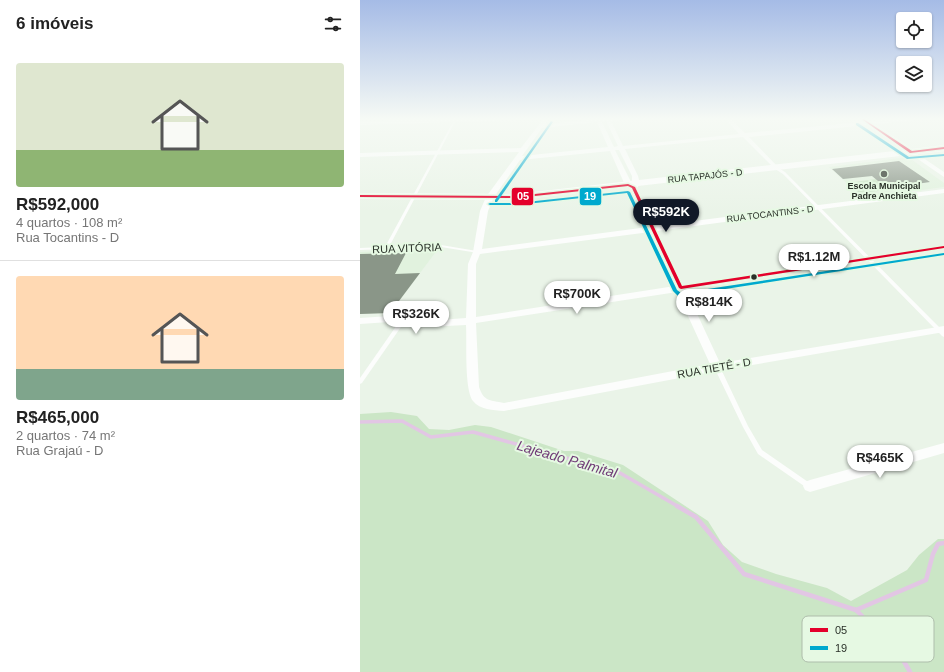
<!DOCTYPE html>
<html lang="pt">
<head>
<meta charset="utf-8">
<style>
  body { margin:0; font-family:Arial,sans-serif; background:#f6f6f6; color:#222; height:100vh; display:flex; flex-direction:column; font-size:15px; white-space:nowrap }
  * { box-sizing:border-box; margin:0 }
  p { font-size:13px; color:#767676 }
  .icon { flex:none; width:22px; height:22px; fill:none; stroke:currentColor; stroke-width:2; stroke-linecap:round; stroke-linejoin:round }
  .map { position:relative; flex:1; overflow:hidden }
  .panel { display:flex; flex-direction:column; background:#fff; width:360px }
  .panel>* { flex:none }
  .controls { position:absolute; left:536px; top:12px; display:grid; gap:8px }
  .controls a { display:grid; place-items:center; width:36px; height:36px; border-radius:4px; background:#fff; box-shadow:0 1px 3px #0004; font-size:20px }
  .price { position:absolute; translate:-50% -34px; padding:0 9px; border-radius:14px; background:#fff; color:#222; font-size:13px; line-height:26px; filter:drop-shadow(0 1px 2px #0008) }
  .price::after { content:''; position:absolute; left:50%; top:24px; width:12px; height:9px; margin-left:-6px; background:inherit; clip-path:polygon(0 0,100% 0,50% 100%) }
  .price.selected { background:#111827; color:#fff }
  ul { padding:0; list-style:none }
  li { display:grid; align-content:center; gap:8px; height:212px; padding:0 16px }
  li+li { border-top:1px solid #e0e0e0 }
  li span { display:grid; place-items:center; height:124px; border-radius:4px; color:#555 }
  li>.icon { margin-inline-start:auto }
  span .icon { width:72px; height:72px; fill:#fffc; stroke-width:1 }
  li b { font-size:17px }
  h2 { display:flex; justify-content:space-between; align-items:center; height:48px; padding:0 16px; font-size:17px }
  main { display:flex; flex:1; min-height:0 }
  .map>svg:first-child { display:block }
</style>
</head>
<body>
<main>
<section class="panel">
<h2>6 imóveis<svg class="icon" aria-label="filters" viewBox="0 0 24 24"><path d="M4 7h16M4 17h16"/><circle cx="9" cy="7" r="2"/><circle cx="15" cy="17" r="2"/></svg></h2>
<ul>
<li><span style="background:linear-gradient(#dfe7d0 70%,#8fb573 0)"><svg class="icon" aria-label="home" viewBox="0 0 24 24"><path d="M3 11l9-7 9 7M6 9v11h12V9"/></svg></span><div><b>R$592,000</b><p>4 quartos · 108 m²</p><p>Rua Tocantins - D</p></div></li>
<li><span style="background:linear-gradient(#ffd9b3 75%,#7fa58c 0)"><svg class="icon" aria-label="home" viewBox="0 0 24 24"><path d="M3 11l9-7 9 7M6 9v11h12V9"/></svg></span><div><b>R$465,000</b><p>2 quartos · 74 m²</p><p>Rua Grajaú - D</p></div></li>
</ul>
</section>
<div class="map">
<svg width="584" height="672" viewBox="0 0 584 672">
  <rect width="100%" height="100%" fill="#eaf4e8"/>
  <g fill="#e1f2de">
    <path d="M548 157 584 183V187L503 198 469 167Z"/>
    <path d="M78 249 30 313 0 314V252Z"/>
  </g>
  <g fill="#cbe6c6">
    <path d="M516 179 528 190 499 193 487 183Z"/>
    <path d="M31 412 57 416 69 429 89 430 115 425 131 427 204 451H218L263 465 348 521 363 545 382 562 416 574 467 588 491 601 547 570 559 555 578 539H584V672H0V414Z"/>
  </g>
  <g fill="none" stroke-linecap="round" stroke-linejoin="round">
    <path stroke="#e2c6e4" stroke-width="3.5" d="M0 422 42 421 71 437 113 432 260 473 319 507"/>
    <g stroke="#e2c6e4" stroke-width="4.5">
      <path d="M317 506 336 517 384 574 496 610 566 580 573 554 578 544 584 543"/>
      <path d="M496 610 539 653 550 672"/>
    </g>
  </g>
  <g fill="#8a9688">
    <path d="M539 161 570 182 556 184 559 187 530 191 512 176 483 179 472 169Z"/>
    <path d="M46 253 35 274 60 273 30 313 0 314V254Z"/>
  </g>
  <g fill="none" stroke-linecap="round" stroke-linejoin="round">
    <g fill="#fcfdfc" fill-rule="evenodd">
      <path d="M95 118H97L29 247 81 245 117 251H118V253L81 247 0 250V248L25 247Z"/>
      <path d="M415 167H417L425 172 584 332V337L582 336 423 174 415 169Z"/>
      <path d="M41 321 43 323V324L2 383 0 384V378L39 322Z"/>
      <path d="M357 365 359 366 360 367 388 426 402 450 451 484 452 486 451 488 449 489 447 488 398 454 383 427 354 367 355 366Z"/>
    </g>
    <g fill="#fcfdfc" fill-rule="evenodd">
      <path d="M117 118H159L156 120 0 125V121Z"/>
      <path d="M184 118H189L185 124 236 119V118H267L265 120 251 121 263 146 379 134 365 118H370L385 133 543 118H558L556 120 389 137 418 167V169L416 170 383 137 265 149 278 176 280 184 277 188 295 226 584 189V193L297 231 323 285 584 245V249L326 290 360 363 584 326V332L357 371 144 411C133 410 120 410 113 401 104 389 107 341 106 325L66 327 41 326 29 322 0 324V318L30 316 42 320 66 321 106 318 108 264 113 252 120 211 126 197 159 152 0 157V153L161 148ZM246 121 258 146 254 147 242 122ZM237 122 248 147 162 156 182 128ZM255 150H259L272 176V184ZM250 151 265 185 270 188 288 227 122 249 128 211 134 197 160 160ZM290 232 315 286 116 317V264L120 254ZM317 292 350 364 144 403C130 400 124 402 119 387L116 323Z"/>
      <path d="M549 151H553L584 172V177L549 153Z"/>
      <path d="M584 443V453L450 492 445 490 443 486 445 482 450 480Z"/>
    </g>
    <path fill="#fcfdfc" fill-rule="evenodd" d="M497 118H506L552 149 584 145V151L156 200 0 199V193L156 194 543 150Z"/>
    <defs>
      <g id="bus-1">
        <path d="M500 118H502L552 151 584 147V149L550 153Z"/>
        <path d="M268 184 275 187 322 286 584 246V248L321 289 319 288 272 188 268 186 156 198 0 197V195L156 196Z"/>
      </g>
      <g id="bus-2">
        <path d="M191 121 193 122 137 202H135V200Z"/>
        <path d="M496 123H498L549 157 584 154V156L547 159 496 125Z"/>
        <path d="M268 191 270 192 317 290 321 293 584 253V255L320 296H318L313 291 267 193 157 205H130L128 204 130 203H157Z"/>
      </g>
    </defs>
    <use href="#bus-1" stroke="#e6f9e3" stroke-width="3"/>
    <use href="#bus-2" stroke="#e6f9e3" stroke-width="3"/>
    <use href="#bus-1" fill="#e4002b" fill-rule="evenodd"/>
    <use href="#bus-2" fill="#00a9ce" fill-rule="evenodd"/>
  </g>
  <linearGradient id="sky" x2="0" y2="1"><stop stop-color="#a5bbe6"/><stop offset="0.56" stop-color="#f6faf5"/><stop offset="1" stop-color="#f6faf5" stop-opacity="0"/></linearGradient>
  <rect width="584" height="212" fill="url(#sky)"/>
  <circle fill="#6d756c" stroke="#e6f9e3" stroke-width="1.5" cx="524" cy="174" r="4"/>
  <circle fill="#2a3129" stroke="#e6f9e3" stroke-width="1.5" cx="394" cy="277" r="3.5"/>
  <g text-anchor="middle" stroke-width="4" stroke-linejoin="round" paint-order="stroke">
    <g font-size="9" fill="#2a3129" stroke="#e6f9e3">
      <text transform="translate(345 176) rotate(-6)" y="3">RUA TAPAJÓS - D</text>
      <text transform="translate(410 214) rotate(-7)" y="3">RUA TOCANTINS - D</text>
    </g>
    <g font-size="9" font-weight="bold" fill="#2a3129" stroke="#e6f9e3">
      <text x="524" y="189">Escola Municipal<tspan x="524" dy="10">Padre Anchieta</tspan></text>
    </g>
    <g font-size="11" fill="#2a3129" stroke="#e6f9e3">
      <text transform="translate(47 248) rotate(-2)" y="4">RUA VITÓRIA</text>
      <text transform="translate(354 368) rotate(-10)" y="4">RUA TIETÊ - D</text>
    </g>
    <g font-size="14" font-style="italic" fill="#703b77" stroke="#e6f9e3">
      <text transform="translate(207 459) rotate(16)" y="5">Lajeado Palmital</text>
    </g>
  </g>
  <rect x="442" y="616" width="132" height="46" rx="6" fill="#e6f9e3" stroke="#aebdab" stroke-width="1"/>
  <rect x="450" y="628" width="18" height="4" fill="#e4002b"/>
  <rect x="450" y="646" width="18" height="4" fill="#00a9ce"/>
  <g font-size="11" fill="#2a3129">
    <text x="475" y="634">05</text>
    <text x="475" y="652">19</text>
  </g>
  <g stroke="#e6f9e3" stroke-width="1.5">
    <rect x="219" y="187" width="23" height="19" rx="4" fill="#00a9ce"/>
    <rect x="151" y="187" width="23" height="19" rx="4" fill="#e4002b"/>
  </g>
  <g font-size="11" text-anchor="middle" font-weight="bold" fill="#fff">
    <text x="230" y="200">19</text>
    <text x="163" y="200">05</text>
  </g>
</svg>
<div class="controls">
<a><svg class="icon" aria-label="locate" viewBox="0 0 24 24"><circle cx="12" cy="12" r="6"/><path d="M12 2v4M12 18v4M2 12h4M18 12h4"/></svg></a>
<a><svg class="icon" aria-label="layers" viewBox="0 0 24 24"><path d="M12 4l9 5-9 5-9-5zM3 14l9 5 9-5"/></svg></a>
</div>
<b class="price selected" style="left:306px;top:233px">R$592K</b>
<b class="price" style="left:454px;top:278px">R$1.12M</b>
<b class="price" style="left:217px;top:315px">R$700K</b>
<b class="price" style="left:349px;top:323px">R$814K</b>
<b class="price" style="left:56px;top:335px">R$326K</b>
<b class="price" style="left:520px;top:479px">R$465K</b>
</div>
</main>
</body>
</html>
